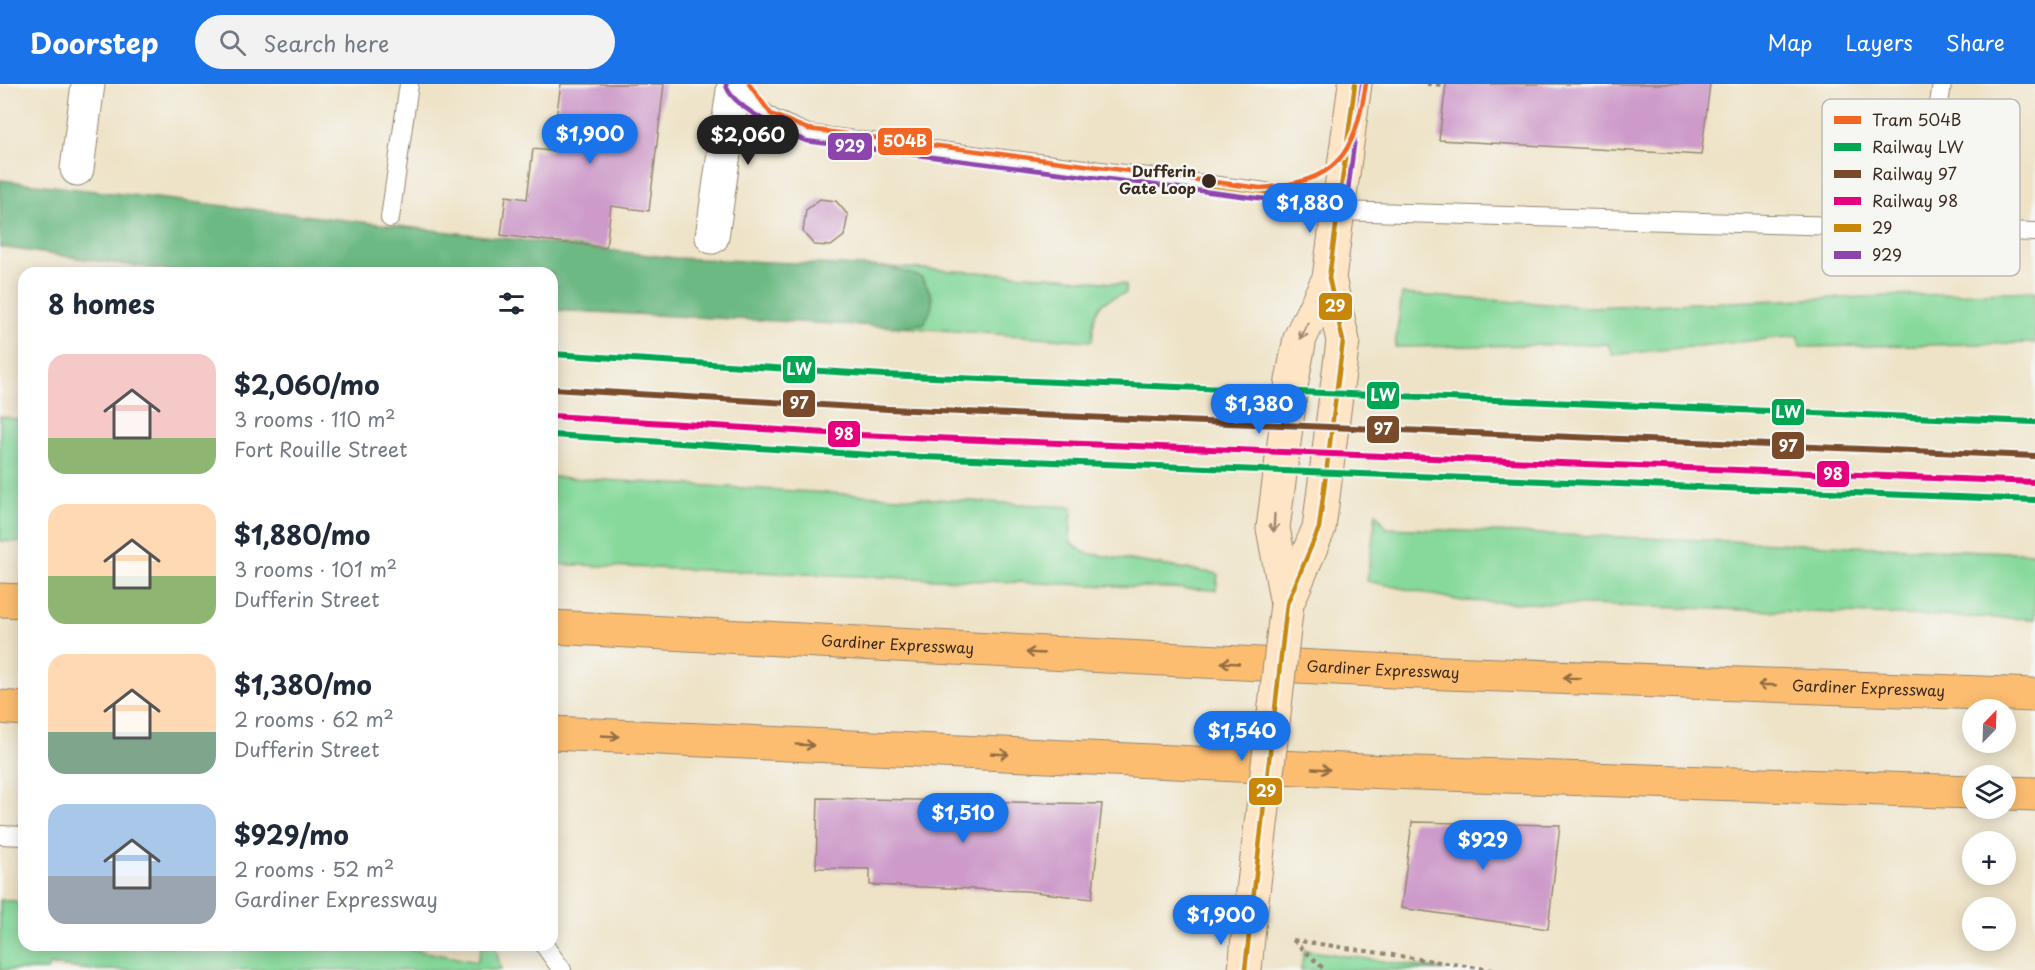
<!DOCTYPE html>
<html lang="en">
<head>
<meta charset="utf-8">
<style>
  body { margin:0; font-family:"Playpen Sans",sans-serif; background:#f2f2f3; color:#1f2937; height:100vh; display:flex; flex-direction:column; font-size:22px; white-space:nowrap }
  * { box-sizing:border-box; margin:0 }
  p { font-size:20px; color:#747a83 }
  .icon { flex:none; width:33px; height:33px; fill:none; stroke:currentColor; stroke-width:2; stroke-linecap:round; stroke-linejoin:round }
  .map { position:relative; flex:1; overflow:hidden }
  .drawer { position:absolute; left:18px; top:183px; width:540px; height:684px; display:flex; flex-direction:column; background:#fff; border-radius:18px; box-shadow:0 3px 15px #0003 }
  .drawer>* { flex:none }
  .needle { width:39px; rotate:23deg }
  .controls { position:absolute; left:1962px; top:615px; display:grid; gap:12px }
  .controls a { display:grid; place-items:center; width:54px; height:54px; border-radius:50%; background:#fff; box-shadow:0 3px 15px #0003; font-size:30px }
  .price { position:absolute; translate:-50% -51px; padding:0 14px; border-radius:21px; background:#1a73e8; color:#fff; font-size:20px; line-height:39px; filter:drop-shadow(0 2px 3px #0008) }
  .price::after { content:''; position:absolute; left:50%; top:36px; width:18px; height:14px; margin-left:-9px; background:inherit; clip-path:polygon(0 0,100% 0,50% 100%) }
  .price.active { background:#222; color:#fff }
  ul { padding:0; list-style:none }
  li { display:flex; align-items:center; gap:18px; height:150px; padding:0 30px }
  li span { display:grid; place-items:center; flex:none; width:168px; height:120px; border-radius:18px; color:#555 }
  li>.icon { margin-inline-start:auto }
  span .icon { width:72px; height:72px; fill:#fffc; stroke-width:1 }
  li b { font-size:26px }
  h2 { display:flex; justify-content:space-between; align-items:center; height:72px; padding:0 30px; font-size:26px }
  header { display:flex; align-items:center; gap:36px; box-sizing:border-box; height:84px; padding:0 30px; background:#1a73e8; color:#fff }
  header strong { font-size:28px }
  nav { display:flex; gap:33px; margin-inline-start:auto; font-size:21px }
  .search { width:420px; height:54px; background:#f2f2f3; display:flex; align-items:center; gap:15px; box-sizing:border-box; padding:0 21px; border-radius:33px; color:#747a83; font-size:22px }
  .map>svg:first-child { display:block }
</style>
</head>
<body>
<header>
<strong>Doorstep</strong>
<div class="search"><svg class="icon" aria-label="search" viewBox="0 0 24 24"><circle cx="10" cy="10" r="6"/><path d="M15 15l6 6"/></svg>Search here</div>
<nav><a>Map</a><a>Layers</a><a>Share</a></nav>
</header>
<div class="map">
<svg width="2035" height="886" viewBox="0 0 2035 886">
  <rect width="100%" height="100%" fill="#f6f6f2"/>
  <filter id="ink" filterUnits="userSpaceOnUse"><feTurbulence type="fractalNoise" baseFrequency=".0167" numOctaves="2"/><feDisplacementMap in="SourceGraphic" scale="12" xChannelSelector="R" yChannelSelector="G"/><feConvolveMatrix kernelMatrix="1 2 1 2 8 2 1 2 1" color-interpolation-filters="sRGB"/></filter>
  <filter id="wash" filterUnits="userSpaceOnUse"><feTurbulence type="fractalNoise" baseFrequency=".008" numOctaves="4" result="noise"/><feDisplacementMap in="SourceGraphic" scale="24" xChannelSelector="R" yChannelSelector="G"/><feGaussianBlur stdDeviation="1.35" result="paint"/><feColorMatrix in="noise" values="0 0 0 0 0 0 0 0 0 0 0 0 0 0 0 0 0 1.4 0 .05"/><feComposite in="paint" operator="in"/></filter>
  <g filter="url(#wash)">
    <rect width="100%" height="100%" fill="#eee3c7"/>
    <g fill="#86d99b" stroke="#60825c" stroke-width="1.5">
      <path d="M886 183 1061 193 1126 201V209C1093 219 1095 226 1092 257L900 243 924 239 921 193Z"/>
      <path d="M2035 207V259L1800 263 1798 252 1612 271 1608 260 1395 263 1402 210 1589 223Z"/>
      <path d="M0 332 24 337V458L0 457Z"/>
      <path d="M552 393 1072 423 1070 458 1085 469 1218 490 1216 506 552 480Z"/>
      <path d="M1376 429 1387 444 2035 469V535L1462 517 1367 497Z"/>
      <path d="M0 816 24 818V861H405L410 865 477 878 482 861H495L501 886H94L49 881 48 886H0Z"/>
      <path d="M1304 866 1444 886H1301Z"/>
    </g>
    <path fill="#6cb983" stroke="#547250" stroke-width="1.5" d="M0 96 675 174 886 183 921 193C934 212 937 218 924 239L900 243 552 226V189H186L0 163Z"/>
    <g id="blocks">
      <g fill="#cd9ac9">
        <path d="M561 0H664L649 127 611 122 606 164 501 151 506 112 527 115 533 65 551 67Z"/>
        <path d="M1446 0H1710L1701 71 1439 56Z"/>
        <path d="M820 115 836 117 848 131 844 152 831 162 814 161 803 148 806 126Z"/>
        <path d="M818 714 1102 720 1092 815 1026 807 870 801V785L816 784Z"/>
        <path d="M1412 738 1560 741 1548 845 1401 824Z"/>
      </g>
    </g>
  </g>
  <g filter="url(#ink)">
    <use href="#blocks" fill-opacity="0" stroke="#948672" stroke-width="1.5"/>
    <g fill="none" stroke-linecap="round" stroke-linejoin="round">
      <defs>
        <g id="lane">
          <path d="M734 3 771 34 808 50 1282 110 1340 112"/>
          <path d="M1338 127 2035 148"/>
          <path d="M390 134 409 0"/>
          <path d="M1928 145 1930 80 1942 0"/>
          <path d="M0 751 24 752"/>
          <path d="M544 861 562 886"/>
        </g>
        <g id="street">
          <path d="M77 85 88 0"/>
          <path d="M712 153 734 0"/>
        </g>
        <g id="secondary">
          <path d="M1287 520 1273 444 1292 297 1300 254 1329 194 1355 0"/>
          <path d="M1287 520 1319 444 1343 257 1329 194"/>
          <path d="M1245 886 1249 842"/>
        </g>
        <g id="highway">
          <path d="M0 516 24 517"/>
          <path id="s1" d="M552 543 1393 587 2035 611"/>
          <path d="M0 623 24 625"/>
          <path d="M552 649 1387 688 1972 708"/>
          <path d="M2006 709 2035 710"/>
        </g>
      </defs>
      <use href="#lane" stroke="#948672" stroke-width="20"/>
      <use href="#street" stroke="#948672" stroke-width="35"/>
      <use href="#secondary" stroke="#948672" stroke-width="35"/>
      <use href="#highway" stroke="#948672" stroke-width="35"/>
      <g stroke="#948672" stroke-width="4" stroke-dasharray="4.5 4.5" stroke-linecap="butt">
        <path d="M1427 0 1445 1"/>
        <path d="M1293 856 1493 886"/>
        <path d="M1293 856 1325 886"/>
      </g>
      <use href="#lane" stroke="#fff" stroke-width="18"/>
      <use href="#street" stroke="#fff" stroke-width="33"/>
      <use href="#secondary" stroke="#fee5c5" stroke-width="33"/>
      <use href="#highway" stroke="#fcbd6f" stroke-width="33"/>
      <defs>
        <path id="secondary-bridge" d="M1249 842 1287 520"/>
      </defs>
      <use href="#secondary-bridge" stroke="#948672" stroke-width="35" stroke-linecap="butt"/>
      <use href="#secondary-bridge" stroke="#fee5c5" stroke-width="33"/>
      <defs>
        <g id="bus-1">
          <path d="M1209 101 1282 110 1340 112"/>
          <path d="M1245 886 1287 520 1319 444 1343 257 1329 194 1355 0"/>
        </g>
        <path id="bus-2" d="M726 0C728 21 788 50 806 57L1281 117 1340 119 1347 114 1362 1"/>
      </defs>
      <use href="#bus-1" stroke="#f6f6f2" stroke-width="9"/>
      <use href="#bus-2" stroke="#f6f6f2" stroke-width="9"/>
      <use href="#bus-1" stroke="#c88708" stroke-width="4.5"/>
      <use href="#bus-2" stroke="#8e44ad" stroke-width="4.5"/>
      <defs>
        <g id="rail-1">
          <path d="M552 270 884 291 2035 338"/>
          <path d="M552 351 871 371 2035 416"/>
        </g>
        <path id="rail-2" d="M552 305 888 325 2035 372"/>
        <path id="rail-3" d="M552 332 859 351 2035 398"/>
      </defs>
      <use href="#rail-1" stroke="#f6f6f2" stroke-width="10"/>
      <use href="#rail-2" stroke="#f6f6f2" stroke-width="10"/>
      <use href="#rail-3" stroke="#f6f6f2" stroke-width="10"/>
      <use href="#rail-1" stroke="#00a651" stroke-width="6"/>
      <use href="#rail-2" stroke="#7a4b2a" stroke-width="6"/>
      <use href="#rail-3" stroke="#e5007d" stroke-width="6"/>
      <defs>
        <path id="tram-1" d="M749 0 771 30 808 45 1260 104C1337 98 1354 73 1366 0"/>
      </defs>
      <use href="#tram-1" stroke="#f6f6f2" stroke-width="9"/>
      <use href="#tram-1" stroke="#f26522" stroke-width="4.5"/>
    </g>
    <defs><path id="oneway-shaft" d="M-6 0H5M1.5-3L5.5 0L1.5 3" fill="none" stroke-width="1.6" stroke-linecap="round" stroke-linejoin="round" transform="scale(1.5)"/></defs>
    <g stroke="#9c8872">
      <use href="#oneway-shaft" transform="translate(1304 247) rotate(115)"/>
      <use href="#oneway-shaft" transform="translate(1274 439) rotate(93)"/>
    </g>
    <g stroke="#926c42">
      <use href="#oneway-shaft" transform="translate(1035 569) rotate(-177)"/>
      <use href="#oneway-shaft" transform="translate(1230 579) rotate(-177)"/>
      <use href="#oneway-shaft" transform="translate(1572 594) rotate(-178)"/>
      <use href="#oneway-shaft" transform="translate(1767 601) rotate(-178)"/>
      <use href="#oneway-shaft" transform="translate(610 652) rotate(3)"/>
      <use href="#oneway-shaft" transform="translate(805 661) rotate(3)"/>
      <use href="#oneway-shaft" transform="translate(1000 670) rotate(3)"/>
      <use href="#oneway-shaft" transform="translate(1321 685) rotate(3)"/>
    </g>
  </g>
  <circle fill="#3b2a1e" stroke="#f6f6f2" stroke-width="2" cx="1209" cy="97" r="8"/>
  <g text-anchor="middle" stroke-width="5" stroke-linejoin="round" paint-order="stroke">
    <g font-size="15" font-weight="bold" fill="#3b2a1e" stroke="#f6f6f2" text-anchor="end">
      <text x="1196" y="93">Dufferin<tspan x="1196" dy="17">Gate Loop</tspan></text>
    </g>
    <g font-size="15" fill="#3b2a1e" stroke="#f6f6f2">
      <text dy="5" stroke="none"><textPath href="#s1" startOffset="346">Gardiner Expressway</textPath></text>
      <text dy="5" stroke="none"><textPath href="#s1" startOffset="832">Gardiner Expressway</textPath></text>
      <text dy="5" stroke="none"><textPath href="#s1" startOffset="1318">Gardiner Expressway</textPath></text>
    </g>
  </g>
  <rect x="1822" y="15" width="198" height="177" rx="9" fill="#f6f6f2" stroke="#beb9b2" stroke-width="1.5"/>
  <rect x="1834" y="32" width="27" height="8" fill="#f26522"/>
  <rect x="1834" y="59" width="27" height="8" fill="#00a651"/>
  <rect x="1834" y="86" width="27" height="8" fill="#7a4b2a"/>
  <rect x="1834" y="113" width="27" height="8" fill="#e5007d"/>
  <rect x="1834" y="140" width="27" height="8" fill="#c88708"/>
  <rect x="1834" y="167" width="27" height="8" fill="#8e44ad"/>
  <g font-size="16" fill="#3b2a1e">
    <text x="1872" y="42">Tram 504B</text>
    <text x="1872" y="69">Railway LW</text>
    <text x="1872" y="96">Railway 97</text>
    <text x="1872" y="123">Railway 98</text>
    <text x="1872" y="150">29</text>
    <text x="1872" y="177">929</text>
  </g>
  <g stroke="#f6f6f2" stroke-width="2">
    <rect x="877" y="43" width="56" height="29" rx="6" fill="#f26522"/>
    <rect x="827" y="48" width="46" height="29" rx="6" fill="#8e44ad"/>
    <rect x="1318" y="208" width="35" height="29" rx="6" fill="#c88708"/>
    <rect x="782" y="271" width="34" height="29" rx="6" fill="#00a651"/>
    <rect x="1366" y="297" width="34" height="29" rx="6" fill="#00a651"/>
    <rect x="782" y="305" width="34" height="29" rx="6" fill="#7a4b2a"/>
    <rect x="1771" y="314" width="34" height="28" rx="6" fill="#00a651"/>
    <rect x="1366" y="331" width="34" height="29" rx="6" fill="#7a4b2a"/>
    <rect x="827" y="336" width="34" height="28" rx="6" fill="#e5007d"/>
    <rect x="1771" y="347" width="34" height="29" rx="6" fill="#7a4b2a"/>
    <rect x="1816" y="376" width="34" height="28" rx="6" fill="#e5007d"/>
    <rect x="1248" y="693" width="35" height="29" rx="6" fill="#c88708"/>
  </g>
  <g font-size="16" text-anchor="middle" font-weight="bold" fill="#fff">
    <text x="905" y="63">504B</text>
    <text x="850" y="68">929</text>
    <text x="1335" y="228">29</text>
    <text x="799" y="291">LW</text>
    <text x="1383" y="317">LW</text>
    <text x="799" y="325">97</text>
    <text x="1788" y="334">LW</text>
    <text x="1383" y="351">97</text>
    <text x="844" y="356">98</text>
    <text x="1788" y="368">97</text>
    <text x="1833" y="396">98</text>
    <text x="1266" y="713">29</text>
  </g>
</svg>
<div class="controls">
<a><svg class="needle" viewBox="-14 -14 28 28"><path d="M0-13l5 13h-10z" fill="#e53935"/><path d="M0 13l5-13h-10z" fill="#747a83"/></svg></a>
<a><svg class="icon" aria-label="layers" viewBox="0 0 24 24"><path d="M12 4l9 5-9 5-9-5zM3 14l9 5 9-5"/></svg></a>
<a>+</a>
<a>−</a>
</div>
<b class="price" style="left:590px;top:81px">$1,900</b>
<b class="price active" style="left:748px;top:82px">$2,060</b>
<b class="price" style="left:1310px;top:150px">$1,880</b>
<b class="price" style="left:1259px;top:351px">$1,380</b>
<b class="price" style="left:1242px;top:678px">$1,540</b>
<b class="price" style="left:963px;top:760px">$1,510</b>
<b class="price" style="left:1483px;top:787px">$929</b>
<b class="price" style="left:1221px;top:862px">$1,900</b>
<section class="drawer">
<h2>8 homes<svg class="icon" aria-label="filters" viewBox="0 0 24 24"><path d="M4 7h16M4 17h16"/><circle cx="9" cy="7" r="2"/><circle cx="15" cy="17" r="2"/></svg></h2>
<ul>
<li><span style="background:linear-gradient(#f6c9c9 70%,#8fb573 0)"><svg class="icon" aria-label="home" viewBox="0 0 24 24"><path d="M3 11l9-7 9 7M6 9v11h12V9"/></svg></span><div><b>$2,060/mo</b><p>3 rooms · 110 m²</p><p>Fort Rouille Street</p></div></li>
<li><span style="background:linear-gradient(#ffd9b3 60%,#8fb573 0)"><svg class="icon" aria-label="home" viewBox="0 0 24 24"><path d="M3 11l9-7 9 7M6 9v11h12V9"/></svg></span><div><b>$1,880/mo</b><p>3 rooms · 101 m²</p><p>Dufferin Street</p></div></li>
<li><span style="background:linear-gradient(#ffd9b3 65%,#7fa58c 0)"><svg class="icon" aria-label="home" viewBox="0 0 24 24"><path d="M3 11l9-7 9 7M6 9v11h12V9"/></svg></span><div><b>$1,380/mo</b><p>2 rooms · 62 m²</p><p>Dufferin Street</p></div></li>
<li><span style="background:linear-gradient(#a9c7e8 60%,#9aa5b1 0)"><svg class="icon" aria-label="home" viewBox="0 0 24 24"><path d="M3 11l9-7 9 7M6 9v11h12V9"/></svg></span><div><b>$929/mo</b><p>2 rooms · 52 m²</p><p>Gardiner Expressway</p></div></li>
</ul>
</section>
</div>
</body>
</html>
